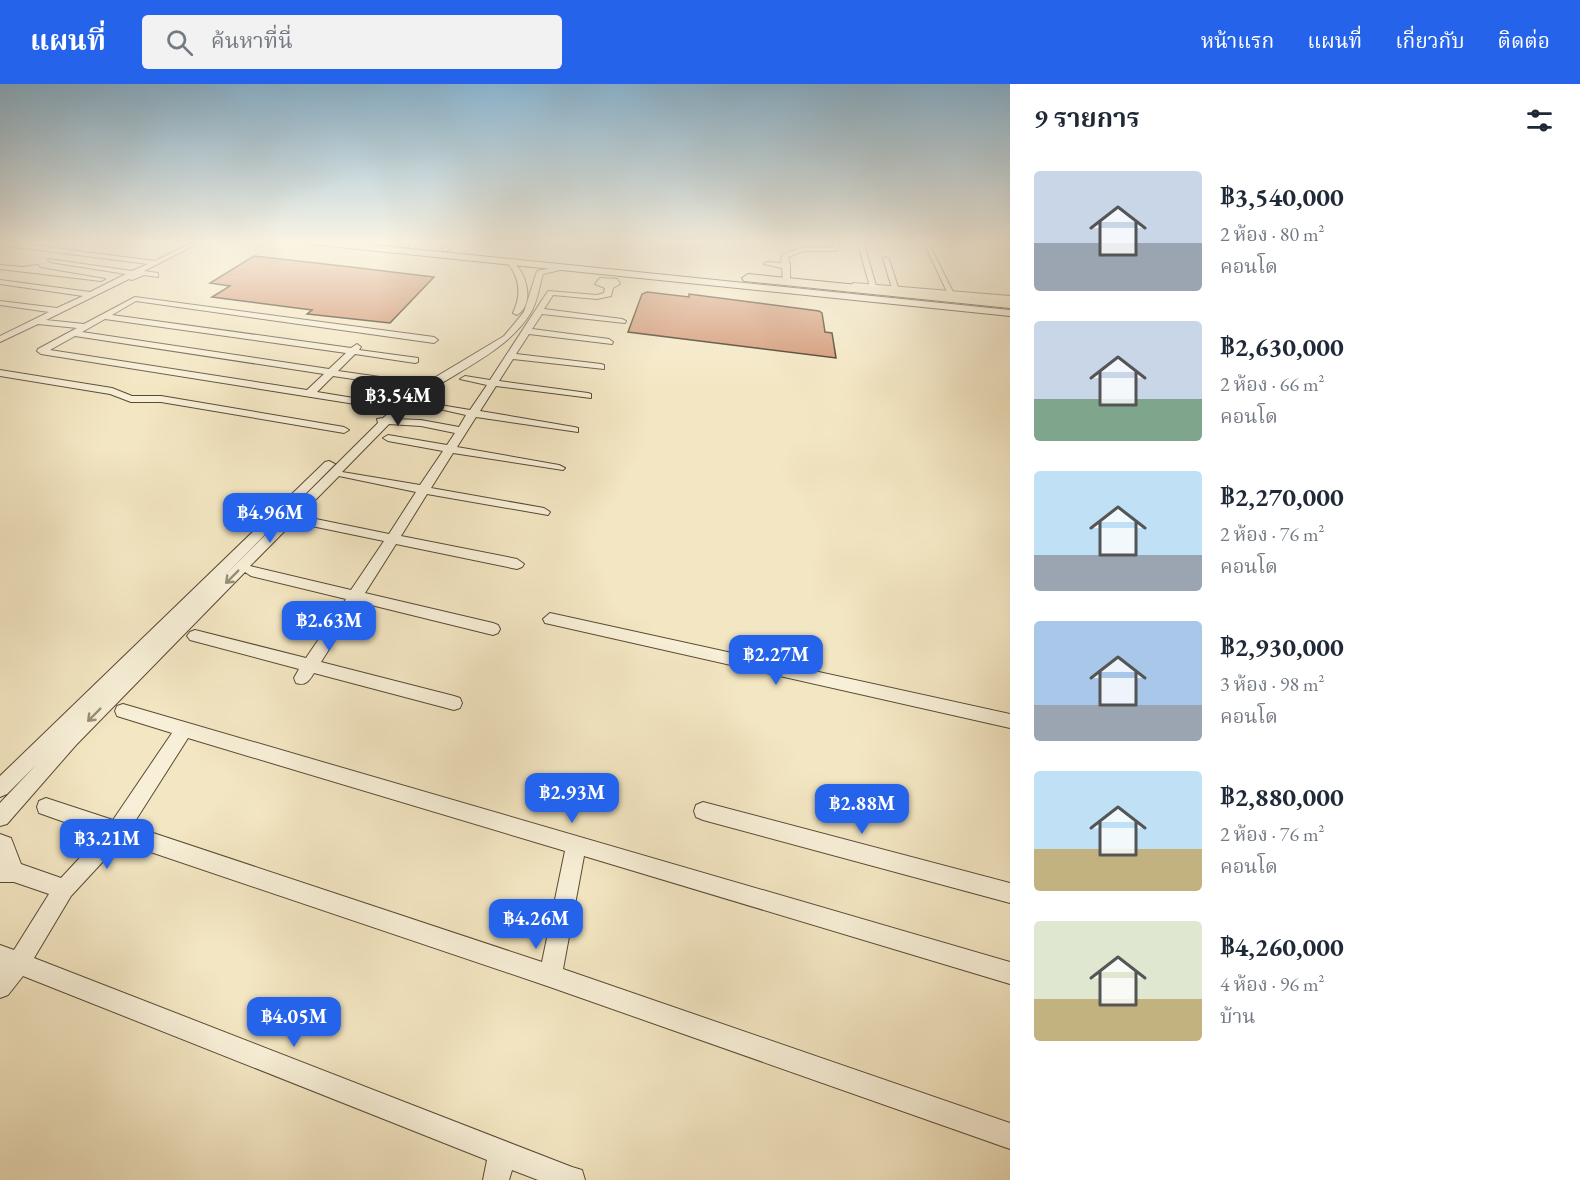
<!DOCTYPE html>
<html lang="th">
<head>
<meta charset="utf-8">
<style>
  body { margin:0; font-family:"EB Garamond","Noto Serif Thai",serif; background:#f2f2f3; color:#1f2937; height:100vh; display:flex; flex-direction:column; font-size:22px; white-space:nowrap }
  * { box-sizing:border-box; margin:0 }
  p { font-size:20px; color:#747a83 }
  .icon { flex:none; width:33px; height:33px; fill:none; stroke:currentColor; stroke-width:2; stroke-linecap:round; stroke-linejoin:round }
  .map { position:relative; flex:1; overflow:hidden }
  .drawer { display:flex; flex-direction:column; background:#fff; width:570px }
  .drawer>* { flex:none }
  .price { position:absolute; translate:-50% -51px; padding:0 14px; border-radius:12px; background:#2563eb; color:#fff; font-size:20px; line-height:39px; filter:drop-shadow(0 2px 3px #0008) }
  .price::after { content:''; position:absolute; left:50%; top:36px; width:18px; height:14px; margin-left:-9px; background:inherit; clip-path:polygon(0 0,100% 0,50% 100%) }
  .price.on { background:#222; color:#fff }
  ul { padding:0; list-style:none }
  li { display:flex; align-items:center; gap:18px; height:150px; padding:0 24px }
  li span { display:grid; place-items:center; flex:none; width:168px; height:120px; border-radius:6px; color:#555 }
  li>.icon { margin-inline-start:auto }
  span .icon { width:72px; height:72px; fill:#fffc; stroke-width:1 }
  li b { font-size:26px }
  h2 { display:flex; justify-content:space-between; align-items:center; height:72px; padding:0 24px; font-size:26px }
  header { display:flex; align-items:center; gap:36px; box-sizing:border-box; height:84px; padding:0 30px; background:#2563eb; color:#fff }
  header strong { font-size:28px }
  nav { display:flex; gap:33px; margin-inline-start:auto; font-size:21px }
  .search { width:420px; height:54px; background:#f2f2f3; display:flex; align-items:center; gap:15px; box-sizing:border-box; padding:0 21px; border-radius:6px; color:#747a83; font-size:22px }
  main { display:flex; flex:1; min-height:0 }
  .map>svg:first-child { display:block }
</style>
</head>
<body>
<header>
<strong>แผนที่</strong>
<div class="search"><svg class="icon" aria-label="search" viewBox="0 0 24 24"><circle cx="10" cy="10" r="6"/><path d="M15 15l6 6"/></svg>ค้นหาที่นี่</div>
<nav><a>หน้าแรก</a><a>แผนที่</a><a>เกี่ยวกับ</a><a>ติดต่อ</a></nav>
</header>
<main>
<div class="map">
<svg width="1010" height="1096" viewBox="0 0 1010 1096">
  <rect width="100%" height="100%" fill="#f3e6c2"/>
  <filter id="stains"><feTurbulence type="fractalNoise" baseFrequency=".00333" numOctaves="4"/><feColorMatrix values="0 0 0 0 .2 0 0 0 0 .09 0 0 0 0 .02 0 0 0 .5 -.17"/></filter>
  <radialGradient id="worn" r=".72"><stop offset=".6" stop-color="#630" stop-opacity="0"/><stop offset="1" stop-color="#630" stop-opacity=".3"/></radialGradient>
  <g fill="#ce8b68" stroke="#261704" stroke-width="1.5">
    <path d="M254 172 351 183 434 193 390 239 307 230 312 226 212 213 230 202 210 199Z"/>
    <path d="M647 208 689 213V210L819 227 822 229 825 248 832 249 836 274 628 248 642 210Z"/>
  </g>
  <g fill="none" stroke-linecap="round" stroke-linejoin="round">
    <defs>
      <g id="minor">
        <path d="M0 157 155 177 195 157H203L144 187 158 189V193L144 191 132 196 129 195 46 236 84 240 135 213 434 253 438 256 434 259 136 217 112 231 351 264 357 260 361 263 359 266 418 274V278L415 279 355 270 338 287 394 295 399 298 394 301 333 292 317 308 378 318 379 320 374 323 41 270 37 267 38 265 77 244 38 240 0 258V252L49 228 0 221V217L57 224 83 212 0 200V196L90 208 126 190 50 178 48 175 132 187 148 180 0 161ZM105 235 346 269 329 285 82 248ZM75 252 324 290 307 306 50 266Z"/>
        <path d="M416 157H423L413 164H409V162Z"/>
        <path d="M455 157H462L447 167H443V165Z"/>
        <path d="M835 157H841L836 167H804L788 173 790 182V198L783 196 782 184 764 180 767 178 781 179 782 171 803 163 832 164Z"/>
        <path d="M857 157H863L877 205 870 203Z"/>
        <path d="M925 161 930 162 955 212 948 210Z"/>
        <path d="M886 173 889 175 899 206 892 204 883 175Z"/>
        <path d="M510 176C526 185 536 220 517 231L513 229C522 210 520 194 507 178Z"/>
        <path d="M0 181 22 183 38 181 40 184 105 195 101 197 0 185Z"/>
        <path d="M567 181 569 184 543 190C539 203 537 220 530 230 500 277 435 293 394 335L421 336 459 343 466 331 435 324 440 321 470 326 487 301 460 295 465 292 490 296 548 207 597 211 604 209 605 204 595 200 600 194 617 195 620 200 613 204 611 212 597 215 553 211 544 225 622 235 626 237 625 239 542 230 532 245 609 255 613 258 612 260 529 250 516 270 601 280 604 281V285L513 275 499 297 588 309 591 310V314L496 302 480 327 574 343 578 344V348L476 333 457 363 559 381 565 384 563 386 453 369 431 404 544 424 550 428 548 431 427 410 401 452 517 475 524 480 522 483 517 485 396 460 365 509 493 539 498 541 500 545 498 549 493 551 359 518 321 578 454 612 460 614 462 619 460 624 454 626 314 589C309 597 306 602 296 599L294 594 299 585 190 556 187 552 190 548 195 546 306 574 346 515 251 492 245 488 76 661 7 740 0 742V719L36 681 7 710 0 713V692L325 378 329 377 335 380 225 491 378 339 377 335 383 334 419 303 504 252 524 228 537 187ZM389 340 421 342 455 349 447 361 388 351 383 354 388 357 443 367 420 401 342 388ZM339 392 416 408 389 450 306 433 302 434V440L384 457 351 506 250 482Z"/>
        <path d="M0 286 112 304 132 312H161L344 343 349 346 344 349 161 318H131L110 310 0 292Z"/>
        <path d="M550 529 1010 630V644L545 539 543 535Z"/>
        <path d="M123 620 1010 878V900L584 772 563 885 1010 1039V1065L550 903 121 758 71 812 34 874 572 1083 582 1086 585 1096H538L512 1086 509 1096H483L487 1076 23 892 8 911 0 914V861L14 866 49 810 14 798H0V750L11 754 21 780 61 794 101 751 39 729 37 723 39 717 46 714 113 736 172 649 117 632 115 627 117 622ZM188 654 565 767 542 878 132 742Z"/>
        <path d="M703 718 1010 799V819L703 736 696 733 694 727 696 721Z"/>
      </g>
      <path id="tertiary" d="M853 199 1010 212V218L856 204 852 201Z"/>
      <path id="secondary" d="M304 157H333L1010 226V232L309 160Z"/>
      <path id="motorway" d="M748 190 1010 216V224L744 197 742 194Z"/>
    </defs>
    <use href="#minor" stroke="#594b34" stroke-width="2"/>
    <use href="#tertiary" stroke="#594b34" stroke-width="2"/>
    <use href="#secondary" stroke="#261704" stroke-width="2"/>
    <use href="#motorway" stroke="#261704" stroke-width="2"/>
    <use href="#minor" fill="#f7efd7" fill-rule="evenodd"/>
    <use href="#tertiary" fill="#f7efd7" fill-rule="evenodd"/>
    <use href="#secondary" fill="#f7efd7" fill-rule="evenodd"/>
    <use href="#motorway" fill="#f3e6c2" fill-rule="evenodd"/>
  </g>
  <defs><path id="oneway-shaft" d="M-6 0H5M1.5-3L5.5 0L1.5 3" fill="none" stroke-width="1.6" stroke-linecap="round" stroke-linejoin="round" transform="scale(1.5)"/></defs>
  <g stroke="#998e78">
    <use href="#oneway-shaft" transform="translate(232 493) rotate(135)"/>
    <use href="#oneway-shaft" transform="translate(94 631) rotate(135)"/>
  </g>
  <linearGradient id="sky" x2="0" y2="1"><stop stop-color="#8ab8d6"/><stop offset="0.51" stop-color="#faf4e4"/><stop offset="1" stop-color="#faf4e4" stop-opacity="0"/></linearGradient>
  <rect width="1010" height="310" fill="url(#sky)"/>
  <rect width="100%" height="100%" filter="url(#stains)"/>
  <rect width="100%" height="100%" fill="url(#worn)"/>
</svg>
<b class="price on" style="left:398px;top:343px">฿3.54M</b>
<b class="price" style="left:270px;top:460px">฿4.96M</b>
<b class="price" style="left:329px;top:568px">฿2.63M</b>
<b class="price" style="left:776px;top:602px">฿2.27M</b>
<b class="price" style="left:572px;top:740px">฿2.93M</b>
<b class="price" style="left:862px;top:751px">฿2.88M</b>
<b class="price" style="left:107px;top:786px">฿3.21M</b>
<b class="price" style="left:536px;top:866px">฿4.26M</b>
<b class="price" style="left:294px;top:964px">฿4.05M</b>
</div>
<section class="drawer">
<h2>9 รายการ<svg class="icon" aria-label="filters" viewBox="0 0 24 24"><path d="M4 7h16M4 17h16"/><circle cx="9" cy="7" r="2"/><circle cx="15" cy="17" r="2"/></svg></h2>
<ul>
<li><span style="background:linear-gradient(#c9d6e8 60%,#9aa5b1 0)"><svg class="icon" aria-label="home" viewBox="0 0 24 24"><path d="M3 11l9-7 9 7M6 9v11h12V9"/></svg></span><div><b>฿3,540,000</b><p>2 ห้อง · 80 m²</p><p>คอนโด</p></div></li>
<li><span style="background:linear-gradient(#c9d6e8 65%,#7fa58c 0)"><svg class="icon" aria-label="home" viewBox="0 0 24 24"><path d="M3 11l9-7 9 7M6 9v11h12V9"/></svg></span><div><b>฿2,630,000</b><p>2 ห้อง · 66 m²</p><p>คอนโด</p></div></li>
<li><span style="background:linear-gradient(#bfe0f5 70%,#9aa5b1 0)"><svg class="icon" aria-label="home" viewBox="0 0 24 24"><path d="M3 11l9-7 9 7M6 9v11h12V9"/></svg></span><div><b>฿2,270,000</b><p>2 ห้อง · 76 m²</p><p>คอนโด</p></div></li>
<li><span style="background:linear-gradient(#a9c7e8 70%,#9aa5b1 0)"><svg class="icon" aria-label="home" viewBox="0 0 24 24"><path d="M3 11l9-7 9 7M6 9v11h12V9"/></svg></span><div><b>฿2,930,000</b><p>3 ห้อง · 98 m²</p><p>คอนโด</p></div></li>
<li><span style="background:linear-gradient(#bfe0f5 65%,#c2b280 0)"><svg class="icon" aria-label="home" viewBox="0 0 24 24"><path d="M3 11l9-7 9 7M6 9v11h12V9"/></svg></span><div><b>฿2,880,000</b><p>2 ห้อง · 76 m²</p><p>คอนโด</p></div></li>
<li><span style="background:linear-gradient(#dfe7d0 65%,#c2b280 0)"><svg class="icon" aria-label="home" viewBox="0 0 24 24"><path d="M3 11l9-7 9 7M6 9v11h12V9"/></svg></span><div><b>฿4,260,000</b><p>4 ห้อง · 96 m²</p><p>บ้าน</p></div></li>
</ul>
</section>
</main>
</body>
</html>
